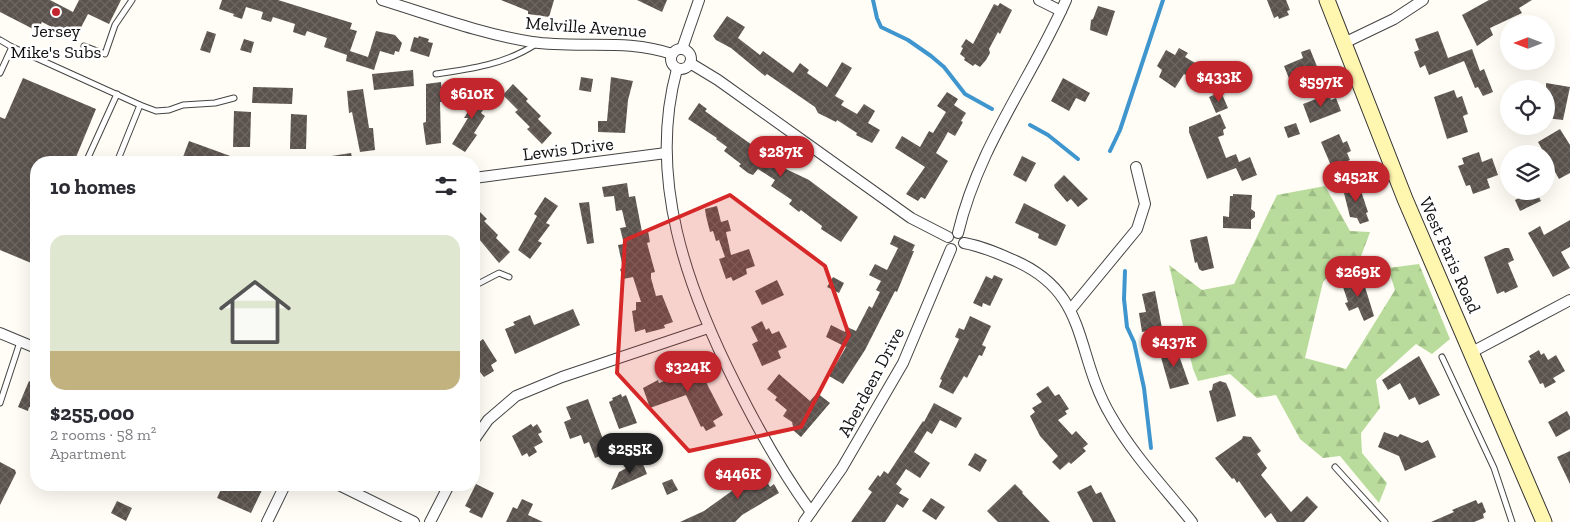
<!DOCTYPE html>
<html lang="en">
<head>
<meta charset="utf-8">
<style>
  body { margin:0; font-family:"Zilla Slab",serif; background:#f7f7f7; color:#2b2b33; height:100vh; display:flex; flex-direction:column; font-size:19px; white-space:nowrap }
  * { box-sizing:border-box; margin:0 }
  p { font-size:16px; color:#7c7c81 }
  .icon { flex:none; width:28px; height:28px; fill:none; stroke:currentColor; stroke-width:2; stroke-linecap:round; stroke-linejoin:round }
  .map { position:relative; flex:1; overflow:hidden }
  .details { position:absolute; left:30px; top:156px; width:450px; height:335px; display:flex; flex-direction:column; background:#fff; border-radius:20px; box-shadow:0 5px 20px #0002 }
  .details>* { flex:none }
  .needle { width:32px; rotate:270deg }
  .buttons { position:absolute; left:1500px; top:15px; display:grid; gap:10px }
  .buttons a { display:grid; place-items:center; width:55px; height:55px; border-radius:50%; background:#fff; box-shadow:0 5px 20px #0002; font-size:25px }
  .price { position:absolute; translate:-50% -42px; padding:0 11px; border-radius:18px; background:#c4262e; color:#fff; font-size:16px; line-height:32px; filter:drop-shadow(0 1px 2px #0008) }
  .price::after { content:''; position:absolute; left:50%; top:30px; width:15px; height:11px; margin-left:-8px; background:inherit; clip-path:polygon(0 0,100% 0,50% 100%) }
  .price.active { background:#222; color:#fff }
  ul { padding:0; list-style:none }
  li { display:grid; align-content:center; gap:10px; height:265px; padding:0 20px }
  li+li { border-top:1px solid #e1e1e2 }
  li span { display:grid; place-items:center; height:155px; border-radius:15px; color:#555 }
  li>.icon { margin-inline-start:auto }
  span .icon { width:90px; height:90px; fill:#fffc; stroke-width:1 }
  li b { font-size:21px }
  h2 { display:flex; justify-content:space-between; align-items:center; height:60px; padding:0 20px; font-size:21px }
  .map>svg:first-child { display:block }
</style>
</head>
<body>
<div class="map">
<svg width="1570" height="522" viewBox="0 0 1570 522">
  <defs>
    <pattern id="forest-firs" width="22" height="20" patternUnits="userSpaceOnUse" patternTransform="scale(1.25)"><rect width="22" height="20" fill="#b9dc9c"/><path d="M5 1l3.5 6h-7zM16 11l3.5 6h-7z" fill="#9ebc85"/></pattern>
    <pattern id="building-cross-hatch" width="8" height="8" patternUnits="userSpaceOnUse" patternTransform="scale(1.25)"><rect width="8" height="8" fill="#5a524d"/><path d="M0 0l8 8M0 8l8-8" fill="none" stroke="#6d6662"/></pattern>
  </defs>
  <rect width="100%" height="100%" fill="#fffdf5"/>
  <path fill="url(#forest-firs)" d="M1325 186 1350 231 1370 232 1360 259 1338 265 1323 282 1305 358 1346 369 1395 290 1388 268 1419 264 1450 339 1432 354 1416 344 1376 380 1380 408 1361 433 1362 453 1387 483 1379 503 1340 456 1323 458 1300 439 1276 395 1257 398 1230 374 1198 381 1193 369 1169 265 1202 290 1234 284 1277 195Z"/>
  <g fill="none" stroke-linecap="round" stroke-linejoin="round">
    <g stroke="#3f96cf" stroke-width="4">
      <path d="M873 0 877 18 881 27 908 40 931 56 944 67 965 94 992 109"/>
      <path d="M1030 125 1048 135 1078 159"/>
      <path d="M1110 151 1120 130 1163 0"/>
      <path d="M1125 271 1124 299 1127 327 1134 342 1144 388 1151 448"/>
    </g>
  </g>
  <g fill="url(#building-cross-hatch)">
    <path d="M0 0H50L73 12 79 0H121L109 24 88 14 75 39 42 22 37 31 0 12Z"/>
    <path d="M222 0H278L352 23 350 29 357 31 350 51 368 57 376 31 395 35 402 43 399 52 395 51 394 55 380 51 374 70 346 61 347 55 324 47 327 38 307 31 305 36 293 32 295 24 273 17 271 22 261 19 263 12 246 7 242 19 233 16 234 14 219 9Z"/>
    <path d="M501 0H554L549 17 528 14V11Z"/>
    <path d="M637 0H667L662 12Z"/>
    <path d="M1267 0H1286L1290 10 1287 11 1289 15 1279 19 1278 16 1274 18Z"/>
    <path d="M1489 0H1532L1519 8 1522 13 1490 28 1493 35 1477 46 1462 15Z"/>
    <path d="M1000 3 1012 10 1000 34 998 32 989 49 990 53 986 60 980 67 975 64 973 66 964 60 965 58 960 54 963 48 961 47 966 39 973 44 994 4 998 6Z"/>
    <path d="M1098 6 1115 11 1107 36 1090 30 1091 20 1093 19Z"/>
    <path d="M727 16 745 27 738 38 760 55 763 51 793 73 800 63 809 70 807 73 827 87 842 62 852 68 835 96 844 101 841 105 857 114 864 104 875 111 868 123 880 130 872 143 856 135 857 133 837 120 836 122 818 113 815 107 767 74 765 76 731 48 716 40 713 36Z"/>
    <path d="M207 31 216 34 210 53 200 50Z"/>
    <path d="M1438 31 1448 58 1472 49 1480 71 1484 69 1493 92 1483 96 1478 87 1475 88 1464 61 1429 75 1425 65 1420 68 1414 52 1419 50 1415 39Z"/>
    <path d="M419 36 429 39 428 42 433 43 429 57 410 51 414 37 418 38Z"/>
    <path d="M244 39 254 42 251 53 240 50Z"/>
    <path d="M1179 48 1188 53 1185 57 1209 71 1201 84 1184 74 1175 88 1159 77 1162 70 1157 66 1166 50 1175 55Z"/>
    <path d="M1310 49 1320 74 1292 86 1284 66 1303 58 1301 52Z"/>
    <path d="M413 70 414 86 374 90 372 74Z"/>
    <path d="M581 77 593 79 591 92 579 90Z"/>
    <path d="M611 77 633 81 628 100 625 133 598 132V121H607Z"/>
    <path d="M23 78 96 109 74 162H36V265L0 250V117L5 119Z"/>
    <path d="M1063 78 1090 93 1085 102 1076 98 1069 111 1051 101Z"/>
    <path d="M441 82 443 102H440L441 143 426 145 423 123 426 122V84Z"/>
    <path d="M1546 83 1570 87 1563 120 1546 118Z"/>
    <path d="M513 84 528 99 526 101 541 116 538 119 552 133 542 144 527 129 530 127 515 112 518 110 503 95Z"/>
    <path d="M253 87 293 88 292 104 252 103Z"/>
    <path d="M479 88 492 97 481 113 485 116 474 133 477 135 465 152 452 144 468 118H464L471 107 468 105Z"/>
    <path d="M363 89 369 128H373L375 150 360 152 352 112 349 113 347 91Z"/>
    <path d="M1454 90 1457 98 1462 96 1468 114 1463 116 1468 132 1447 139 1434 97Z"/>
    <path d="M947 92 958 99 954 105 966 113 961 121 963 122 955 136 948 132 936 153 948 161 925 199 921 197 918 201 906 194 925 167 895 148 902 136 920 147 929 131 933 133 946 112 937 106Z"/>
    <path d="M1221 92 1228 108 1216 113 1209 97Z"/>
    <path d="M1329 94 1331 100 1336 98 1341 111 1310 123 1303 104Z"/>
    <path d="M699 103 707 109 705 111 724 125 786 169 809 180 858 217 841 242 821 229 822 226 801 210 799 212 789 204 792 200 771 186 775 180 758 169 753 175 748 173 739 166 741 164 724 151 727 147 716 139 717 138 688 119Z"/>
    <path d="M234 111 251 112 250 147H233Z"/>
    <path d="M291 114 307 115 306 149H290Z"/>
    <path d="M1220 114 1226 128 1223 130 1224 135 1218 137 1226 158 1236 154 1239 162 1250 157 1257 175 1242 181 1236 168 1207 179 1189 132V127Z"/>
    <path d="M1296 123 1300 134 1288 138 1284 127Z"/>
    <path d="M1560 129 1570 145V173L1559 179 1538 142Z"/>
    <path d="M1339 134 1343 143 1347 141 1351 151 1347 153 1350 160 1332 168 1321 142Z"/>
    <path d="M189 141 244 161V162H199L183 157Z"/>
    <path d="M1479 152 1482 162 1492 158 1498 175 1487 179 1490 188 1473 194 1470 185 1466 186 1458 166 1464 164 1462 158Z"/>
    <path d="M351 153 353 162H326L325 157Z"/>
    <path d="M1022 156 1036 163 1026 182 1013 175Z"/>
    <path d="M1064 175 1088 199 1078 207 1071 199 1067 202 1055 188 1054 185Z"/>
    <path d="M627 183 629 197 635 196 642 232 648 231 650 242 647 243 655 272 651 273V278L656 296 662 295 673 322 664 325 665 328 646 333 645 329 635 332 632 311 636 310V302H641L633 277 623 279 620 269 623 268 618 245 624 244 620 228 626 227 622 210 616 211 614 196 604 197 602 187Z"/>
    <path d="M1356 184 1359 185 1368 212 1366 213 1369 221 1360 224 1357 218 1350 217 1343 189Z"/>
    <path d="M1533 191H1536L1541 201 1520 211 1515 200Z"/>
    <path d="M1233 194 1252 195 1251 209 1255 212V217L1251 220V229L1223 228V216L1229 217 1230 196H1233Z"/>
    <path d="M545 197 558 206 546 223 550 225 538 241 542 243 530 259 518 250 537 216 534 214Z"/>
    <path d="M589 202 594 243 587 244 579 203Z"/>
    <path d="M1024 203 1066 225 1057 245 1055 246 1038 238 1039 234 1015 223Z"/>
    <path d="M474 206 487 219 484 221 498 235 496 238 510 252 499 263 474 233Z"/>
    <path d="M717 206 721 222 728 220 731 231 726 232 731 255 749 249 755 266 746 269 747 274 733 281 731 277 726 279 719 259 725 257 719 240 716 241 713 231 710 232 706 216 705 209Z"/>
    <path d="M1570 220V247L1561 252 1570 268 1553 277 1528 233 1540 226 1544 235Z"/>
    <path d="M894 235 915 245 912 251H914L897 292 895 291 865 350 843 384 829 376 846 347 826 337 831 325 845 332 847 327 856 331 869 306 872 308 880 292 876 290 881 281 869 275 875 264 887 270 898 248 890 244Z"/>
    <path d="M1207 236 1214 268 1202 271 1199 269 1197 262 1195 263 1190 240Z"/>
    <path d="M1505 248H1509L1514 260 1508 263 1518 287 1505 293 1504 291 1497 294 1484 257Z"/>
    <path d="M994 275 1003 279 990 306 983 303 982 307 973 303 986 276 992 279Z"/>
    <path d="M1355 275 1362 288 1365 287 1374 316 1364 321 1358 307 1349 311 1345 303 1348 302 1343 287 1346 286 1344 280Z"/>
    <path d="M833 277 844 283 839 293 827 287Z"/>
    <path d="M777 280 784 295 762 305 755 291Z"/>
    <path d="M1155 291 1162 328 1142 332 1139 313 1146 312 1142 294Z"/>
    <path d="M573 309 580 325 515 354 505 329 515 325 513 322 530 315 534 325Z"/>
    <path d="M970 316 991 326 982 345 986 347 982 356 979 355 967 378 964 376 953 394 939 387 942 380 940 379 959 339 955 337 959 328 964 330Z"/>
    <path d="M762 321 766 330 769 328 772 334 779 331 787 347 778 351 781 358 762 366 752 344 758 341 751 327Z"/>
    <path d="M483 339 497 361 491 365 494 371 484 377 480 372 474 376V346Z"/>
    <path d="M1175 344 1189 384 1170 389 1160 354 1165 353 1164 347Z"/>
    <path d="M1539 350 1541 355 1544 353 1548 360 1556 355 1565 371 1553 378 1556 382 1545 388 1543 383 1540 384 1528 361 1531 359 1529 356Z"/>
    <path d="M698 355 707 384 723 415 713 421 716 426 706 431 703 426 701 427 686 395 650 408 643 388 658 380 659 383 682 374 683 367 689 366 686 359Z"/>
    <path d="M1419 356 1440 395 1419 405 1415 397 1409 400 1400 383 1388 390 1382 380Z"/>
    <path d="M779 374 810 401 817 393 830 403 801 437 794 431 792 422 783 416 787 410 775 400 777 397 767 389Z"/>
    <path d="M29 381 36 384V410L29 407 28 411 18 407Z"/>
    <path d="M1220 381 1226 383 1230 392 1236 416 1217 422 1209 391 1212 390 1213 384Z"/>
    <path d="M1048 386 1055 396 1059 394 1069 409 1065 411 1067 414 1058 420 1072 435 1076 431 1088 444 1083 448 1086 451 1071 464 1069 462 1060 470 1052 462 1058 456 1040 436 1030 416 1035 412 1032 408 1042 402 1036 394Z"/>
    <path d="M621 394 622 397 626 395 637 423 619 429 609 402 613 400 612 398Z"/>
    <path d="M588 399 608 453 595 458 589 442 584 444 581 435 570 439 564 422 571 419 566 407Z"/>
    <path d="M934 403 962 418 956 428 940 420 932 434 927 431 914 452 930 463 920 478 906 469 896 484 902 489 899 493 909 499 903 508 897 504 885 522H851L872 492 868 489 878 475 880 477 884 471 888 474 923 421 924 422Z"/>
    <path d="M1567 411 1570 417V429L1556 437 1548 422Z"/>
    <path d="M531 424 533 427 537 424 542 432 538 434 543 442 534 447 537 452 529 457 527 453 522 456 512 436Z"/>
    <path d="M1384 432 1398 437 1400 434 1422 443 1428 440 1436 457 1405 471 1399 456 1378 447Z"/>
    <path d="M1243 436 1251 437 1261 451 1257 454 1267 468 1261 475 1291 512 1307 496 1318 507 1304 522H1277L1271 513 1265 518 1239 481 1237 483 1234 478 1232 479 1215 458 1242 439Z"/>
    <path d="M1570 451V484L1557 457Z"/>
    <path d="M975 453 987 460 980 472 968 465Z"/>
    <path d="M0 462 15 470 16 473 0 505Z"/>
    <path d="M636 463 643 464 647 474 611 490 619 472Z"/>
    <path d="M756 467 763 479 765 478 770 487 774 484 779 493 742 515 735 522H680L704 511 736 488 734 486 750 476 747 473Z"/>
    <path d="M672 479 678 490 667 495 662 483Z"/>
    <path d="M476 484 494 493 482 518 469 512 471 509 465 506Z"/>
    <path d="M1015 484 1023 492 1022 493 1050 522H998L987 511Z"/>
    <path d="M223 485H237L246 489 247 485H252L262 490 251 513 217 498Z"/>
    <path d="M1091 485 1096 494 1101 492 1116 522H1093L1077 492Z"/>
    <path d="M931 498 945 507 936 520 922 511Z"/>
    <path d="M522 499 533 504 528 515 543 522H506L513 507 517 509Z"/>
    <path d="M1476 500 1478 504 1482 502 1486 512 1483 514 1484 518 1474 522H1431L1454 512 1452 510Z"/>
    <path d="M117 501 132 508 126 521 111 513Z"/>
  </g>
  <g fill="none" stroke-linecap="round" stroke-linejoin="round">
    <defs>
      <g id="lane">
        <path d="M0 40 12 47"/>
        <path d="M84 46 105 54 115 25 132 0"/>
        <path d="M0 73 12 47 140 105 117 162"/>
        <path d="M436 74C471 69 506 64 536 44"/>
        <path d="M140 105 156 111 169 110 183 105 215 103 234 98"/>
        <path d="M86 162 117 94"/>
        <path d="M474 286 499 273 509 277"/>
        <path d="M1442 357 1494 468 1512 522"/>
        <path d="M0 403 20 342"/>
        <path d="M1335 467 1385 522"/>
      </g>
      <g id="street">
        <path d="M382 0C431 15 481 34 532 42 580 49 626 38 672 54"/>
        <path d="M1039 0 1061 11"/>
        <path d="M1344 43 1394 19 1423 0"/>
        <circle cx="681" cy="59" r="10"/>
        <path d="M682 49 699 0"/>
        <path d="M690 63 718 80 911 218 948 237"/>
        <path d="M677 69C647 178 687 288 736 385 758 429 782 472 811 512"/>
        <path d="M474 178 666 153"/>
        <path d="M958 233C979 145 1031 80 1066 0"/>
        <path d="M964 243C981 246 995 252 1011 259 1091 292 1073 352 1111 416 1133 455 1164 487 1192 522"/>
        <path d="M1071 309 1137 229 1145 204 1136 167"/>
        <path d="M0 333 36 348"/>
        <path d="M1472 352 1570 300"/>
        <path d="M474 440 488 420 516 396 562 377 708 328"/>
        <path d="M339 485 414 522"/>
        <path d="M267 522 285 485"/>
        <path d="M430 522 449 485"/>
        <path d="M804 522 842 468 903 363 951 249"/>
      </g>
      <path id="secondary" d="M1327 0 1405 199 1544 522"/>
    </defs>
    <use href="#lane" stroke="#444" stroke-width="7"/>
    <use href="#street" stroke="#444" stroke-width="12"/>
    <use href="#secondary" stroke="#333" stroke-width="17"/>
    <use href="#lane" stroke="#fff" stroke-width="5"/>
    <use href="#street" stroke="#fff" stroke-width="10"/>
    <use href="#secondary" stroke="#fff6b0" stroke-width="15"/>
  </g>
  <path fill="#d62828" fill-opacity="0.2" stroke="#d62828" stroke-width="4" stroke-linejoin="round" d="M730 195 825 266 849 335 801 427 689 451 617 373 625 240Z"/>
  <circle fill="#c4262e" stroke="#fff" stroke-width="2" cx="56" cy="12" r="5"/>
  <g text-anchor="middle" stroke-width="5" stroke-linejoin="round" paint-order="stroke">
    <g font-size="18" fill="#111" stroke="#fff">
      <text transform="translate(586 27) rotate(4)" y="6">Melville Avenue</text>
      <text transform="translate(568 149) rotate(-7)" y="6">Lewis Drive</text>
      <text transform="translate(1450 255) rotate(66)" y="6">West Faris Road</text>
      <text transform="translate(871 382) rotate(-62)" y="6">Aberdeen Drive</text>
    </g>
    <g font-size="18" fill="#111" stroke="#fff">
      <text x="56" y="37">Jersey<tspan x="56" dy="21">Mike's Subs</tspan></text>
    </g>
  </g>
</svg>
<div class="buttons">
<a><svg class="needle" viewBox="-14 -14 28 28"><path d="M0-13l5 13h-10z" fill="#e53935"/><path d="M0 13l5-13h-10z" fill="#7c7c81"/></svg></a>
<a><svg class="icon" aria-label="locate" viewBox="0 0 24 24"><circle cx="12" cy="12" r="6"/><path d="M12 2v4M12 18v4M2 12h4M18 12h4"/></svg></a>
<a><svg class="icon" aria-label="layers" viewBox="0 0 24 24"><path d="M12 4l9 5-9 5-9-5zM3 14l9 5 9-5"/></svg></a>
</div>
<b class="price" style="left:1219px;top:103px">$433K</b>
<b class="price" style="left:1321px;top:108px">$597K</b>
<b class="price" style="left:472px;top:120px">$610K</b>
<b class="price" style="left:781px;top:178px">$287K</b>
<b class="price" style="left:1356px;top:203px">$452K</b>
<b class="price" style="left:1358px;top:298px">$269K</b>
<b class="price" style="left:1174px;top:368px">$437K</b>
<b class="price" style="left:688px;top:393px">$324K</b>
<b class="price active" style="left:630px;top:475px">$255K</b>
<b class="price" style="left:738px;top:500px">$446K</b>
<section class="details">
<h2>10 homes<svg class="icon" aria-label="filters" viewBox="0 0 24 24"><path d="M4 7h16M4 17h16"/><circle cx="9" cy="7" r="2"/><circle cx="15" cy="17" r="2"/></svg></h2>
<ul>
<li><span style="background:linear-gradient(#dfe7d0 75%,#c2b280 0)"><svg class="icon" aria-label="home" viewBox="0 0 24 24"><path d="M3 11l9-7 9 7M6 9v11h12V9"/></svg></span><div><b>$255,000</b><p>2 rooms · 58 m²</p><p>Apartment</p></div></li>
</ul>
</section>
</div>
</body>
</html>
